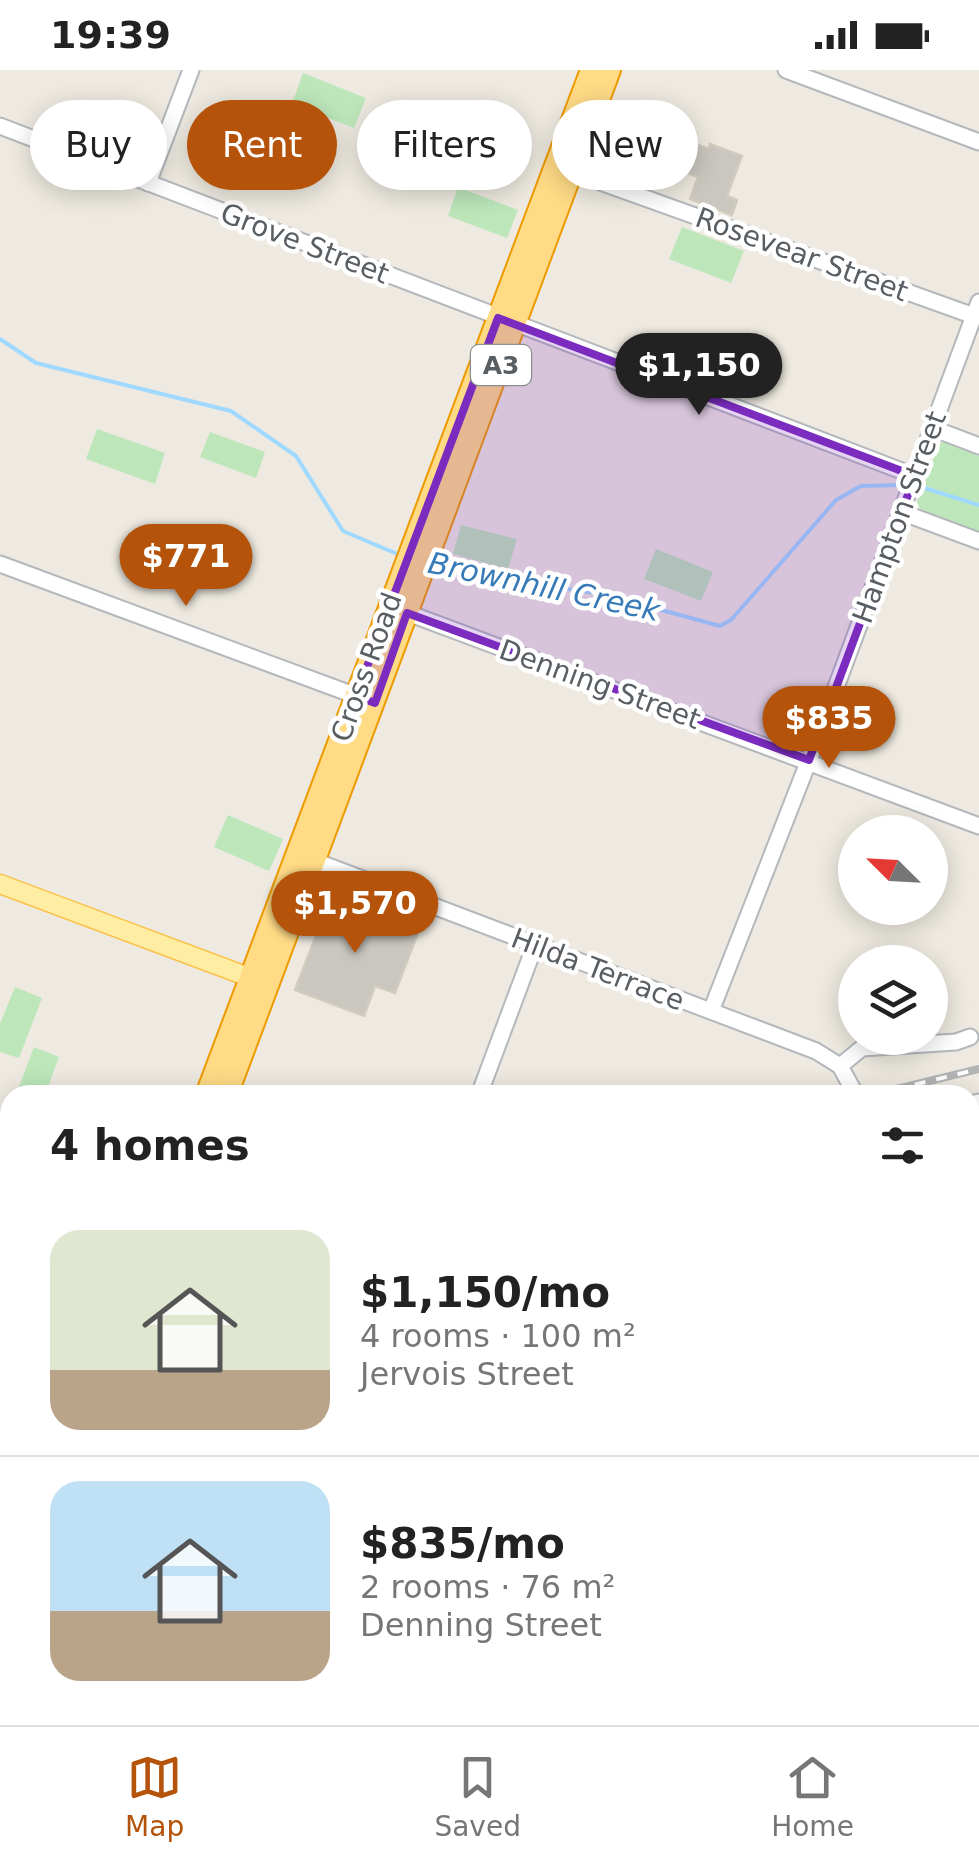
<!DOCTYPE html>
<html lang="en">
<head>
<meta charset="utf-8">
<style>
  body { margin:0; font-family:"DejaVu Sans",sans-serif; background:#f2f2f2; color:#222; height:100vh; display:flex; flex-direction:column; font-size:38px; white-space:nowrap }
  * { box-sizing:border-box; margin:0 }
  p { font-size:32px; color:#767676 }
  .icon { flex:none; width:55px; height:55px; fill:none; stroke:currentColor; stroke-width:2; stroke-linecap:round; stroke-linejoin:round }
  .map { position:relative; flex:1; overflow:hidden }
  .details { position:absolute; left:0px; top:1015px; width:980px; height:640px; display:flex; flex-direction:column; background:#fff; border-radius:30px 30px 0 0; box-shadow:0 5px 25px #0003 }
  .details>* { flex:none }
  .guide { position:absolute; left:30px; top:30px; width:920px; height:90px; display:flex; gap:20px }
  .needle { width:65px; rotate:294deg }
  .buttons { position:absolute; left:838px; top:745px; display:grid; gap:20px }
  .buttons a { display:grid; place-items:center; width:110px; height:110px; border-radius:50%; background:#fff; box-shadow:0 5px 25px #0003; font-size:50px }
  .price { position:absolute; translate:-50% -85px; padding:0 22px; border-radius:35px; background:#b45309; color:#fff; font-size:32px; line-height:65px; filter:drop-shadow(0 2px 5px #0008) }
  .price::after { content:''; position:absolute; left:50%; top:60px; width:30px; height:22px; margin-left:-15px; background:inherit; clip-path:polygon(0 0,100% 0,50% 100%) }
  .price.current { background:#222; color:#fff }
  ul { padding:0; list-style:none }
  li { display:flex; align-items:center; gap:30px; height:250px; padding:0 50px }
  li+li { border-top:2px solid #e0e0e0 }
  li span { display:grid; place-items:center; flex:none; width:280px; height:200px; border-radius:30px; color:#555 }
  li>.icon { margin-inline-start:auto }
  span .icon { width:120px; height:120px; fill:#fffc; stroke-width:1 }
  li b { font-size:42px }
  h2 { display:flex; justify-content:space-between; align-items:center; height:120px; padding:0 50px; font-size:42px }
  .tag { padding:0 35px; border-radius:45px; background:#fff; box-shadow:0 5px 25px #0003; font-size:35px; line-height:90px }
  .tag.current { background:#b45309; color:#fff }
  .status { display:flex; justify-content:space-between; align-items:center; height:70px; padding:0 50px; background:#fff; direction:ltr }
  .status svg { height:28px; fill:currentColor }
  .dock { display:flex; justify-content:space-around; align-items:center; height:140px; border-top:2px solid #e0e0e0; background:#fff; font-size:28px; color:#767676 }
  .dock a { display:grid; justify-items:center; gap:5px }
  .dock .current { color:#b45309 }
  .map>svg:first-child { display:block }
</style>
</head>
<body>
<div class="status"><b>19:39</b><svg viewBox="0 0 49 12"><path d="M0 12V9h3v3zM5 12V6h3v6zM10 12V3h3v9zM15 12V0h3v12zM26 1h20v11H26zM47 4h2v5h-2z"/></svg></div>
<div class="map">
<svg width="979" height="1655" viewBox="0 0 979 1655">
  <rect width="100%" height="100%" fill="#eeeae1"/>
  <g fill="#bde7bb">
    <path d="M303 3 366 28 354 58 292 34Z"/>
    <path d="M458 117 518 140 507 168 448 146Z"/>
    <path d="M682 157 744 181 731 213 669 189Z"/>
    <path d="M97 359 165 383 155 414 86 389Z"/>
    <path d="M210 362 265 382 256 408 200 387Z"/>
    <path d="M946 371 979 383V463L922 442 917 432 939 374Z"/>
    <path d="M461 455 517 469 508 499 453 484Z"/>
    <path d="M656 479 713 502 701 531 644 509Z"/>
    <path d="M228 745 283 769 269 801 214 777Z"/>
    <path d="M15 917 42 928 19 988 0 982V954Z"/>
    <path d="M34 977 59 987 45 1025H16Z"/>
  </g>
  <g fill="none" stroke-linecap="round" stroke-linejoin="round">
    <g stroke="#9fd9ff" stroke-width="4">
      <path d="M0 269 36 293 231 341 296 386 343 461 402 486"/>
      <path d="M918 416 979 435"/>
      <path d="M434 497 448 502 603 524 720 556 731 550 836 430 861 416 904 415"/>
    </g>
  </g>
  <g fill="#cac7c0" stroke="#d2cbbf" stroke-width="2.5">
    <path d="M619 52 651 64 655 53 679 62 677 67 709 79 710 74 742 86 727 126 737 130 732 145 690 129 698 107 674 98 670 107 641 96 643 89 609 76Z"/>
    <path d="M332 824 419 860 395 923 375 916 364 946 295 920Z"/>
  </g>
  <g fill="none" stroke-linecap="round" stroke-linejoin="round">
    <defs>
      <g id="minor">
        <path d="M786 0 979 72"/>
        <path d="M0 56 915 406"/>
        <path d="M564 99 974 246"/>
        <path d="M148 113 191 0"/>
        <path d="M932 358 979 376"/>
        <path d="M901 442 979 471"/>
        <path d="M0 494 362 628"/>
        <path d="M397 539 979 756"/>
        <path d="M307 788 816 981 840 996 856 1025"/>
        <path d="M711 941 809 690 979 232"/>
        <path d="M840 996 862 978 956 972 970 967"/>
        <path d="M479 1025 535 875"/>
        <path d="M970 1034 979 1032"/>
        <path d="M970 1124 979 1130"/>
        <path d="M0 1201 10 1198"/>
        <path d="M0 1328 10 1326"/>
        <path d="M970 1493 979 1469"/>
        <path d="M440 1645 467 1655"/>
        <path d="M357 1655 361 1645"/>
        <path d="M643 1655 647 1645"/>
        <path d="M910 1655 913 1645"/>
      </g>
      <path id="major" d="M0 814 262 912"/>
      <g id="highway">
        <path d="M206 1025 591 0"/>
        <path d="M227 1025 610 0"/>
        <path d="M0 1577 10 1550"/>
        <path d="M0 1636 10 1609"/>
      </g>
    </defs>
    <use href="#minor" stroke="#b4b8bc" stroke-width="19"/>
    <use href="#major" stroke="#fac34d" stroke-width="21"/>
    <use href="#highway" stroke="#ee9a00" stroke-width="24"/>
    <use href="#minor" stroke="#fff" stroke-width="15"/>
    <use href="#major" stroke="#ffeda4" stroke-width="18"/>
    <use href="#highway" stroke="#ffdb86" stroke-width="20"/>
    <defs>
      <g id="rail">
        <path d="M872 1025 979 999"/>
        <path d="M0 1249 10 1247"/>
      </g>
    </defs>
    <use href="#rail" stroke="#b3b4b4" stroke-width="8"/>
    <use href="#rail" stroke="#fff" stroke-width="4" stroke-dasharray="11" stroke-linecap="butt"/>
  </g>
  <path fill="#7b2cbf" fill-opacity="0.2" stroke="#7b2cbf" stroke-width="8" stroke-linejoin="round" d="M498 248 915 406 809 690 407 543 375 633 356 626Z"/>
  <g text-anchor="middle" stroke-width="9" stroke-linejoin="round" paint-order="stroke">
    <rect fill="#fff" stroke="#8b8e92" stroke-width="2.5" x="471" y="275" width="60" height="40" rx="8"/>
    <g font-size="25" font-weight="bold" fill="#595e63">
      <text x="501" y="304">A3</text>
    </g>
    <g font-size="28" fill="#595e63" stroke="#fff">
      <text transform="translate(305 173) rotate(21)" y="10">Grove Street</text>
      <text transform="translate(802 184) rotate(20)" y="10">Rosevear Street</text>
      <text transform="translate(899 447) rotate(-70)" y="10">Hampton Street</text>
      <text transform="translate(366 597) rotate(-70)" y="10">Cross Road</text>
      <text transform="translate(600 614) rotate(20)" y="10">Denning Street</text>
      <text transform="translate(598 899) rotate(21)" y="10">Hilda Terrace</text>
    </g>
    <g font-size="30" font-style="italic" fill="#367ab8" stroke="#fff">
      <text transform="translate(544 517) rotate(12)" y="10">Brownhill Creek</text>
    </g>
  </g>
</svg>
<div class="buttons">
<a><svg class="needle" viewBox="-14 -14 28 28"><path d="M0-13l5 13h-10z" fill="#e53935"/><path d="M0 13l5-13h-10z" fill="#767676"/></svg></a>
<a><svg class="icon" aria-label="layers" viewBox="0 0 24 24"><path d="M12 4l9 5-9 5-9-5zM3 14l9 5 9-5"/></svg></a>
</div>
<b class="price current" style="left:699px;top:348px">$1,150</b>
<b class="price" style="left:186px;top:539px">$771</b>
<b class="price" style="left:829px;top:701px">$835</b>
<b class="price" style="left:355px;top:886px">$1,570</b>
<div class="guide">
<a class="tag">Buy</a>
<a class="tag current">Rent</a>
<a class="tag">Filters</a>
<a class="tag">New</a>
</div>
<section class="details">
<h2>4 homes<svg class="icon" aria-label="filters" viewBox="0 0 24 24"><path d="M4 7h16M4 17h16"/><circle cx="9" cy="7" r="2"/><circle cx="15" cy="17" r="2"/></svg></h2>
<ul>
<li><span style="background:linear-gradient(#dfe7d0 70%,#b9a48a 0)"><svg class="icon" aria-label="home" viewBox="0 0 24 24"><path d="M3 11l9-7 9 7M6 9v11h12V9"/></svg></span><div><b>$1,150/mo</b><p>4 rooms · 100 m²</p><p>Jervois Street</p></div></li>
<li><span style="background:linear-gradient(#bfe0f5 65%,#b9a48a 0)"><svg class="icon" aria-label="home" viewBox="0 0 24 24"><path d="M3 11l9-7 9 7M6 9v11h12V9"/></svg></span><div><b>$835/mo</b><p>2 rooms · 76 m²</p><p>Denning Street</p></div></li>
</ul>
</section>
</div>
<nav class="dock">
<a class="current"><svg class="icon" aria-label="map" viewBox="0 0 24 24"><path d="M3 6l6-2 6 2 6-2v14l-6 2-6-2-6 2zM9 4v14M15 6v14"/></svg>Map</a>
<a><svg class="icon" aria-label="saved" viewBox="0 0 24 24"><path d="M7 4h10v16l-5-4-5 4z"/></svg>Saved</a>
<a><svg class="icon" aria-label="home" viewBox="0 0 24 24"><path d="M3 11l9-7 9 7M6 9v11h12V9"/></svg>Home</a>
</nav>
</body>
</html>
